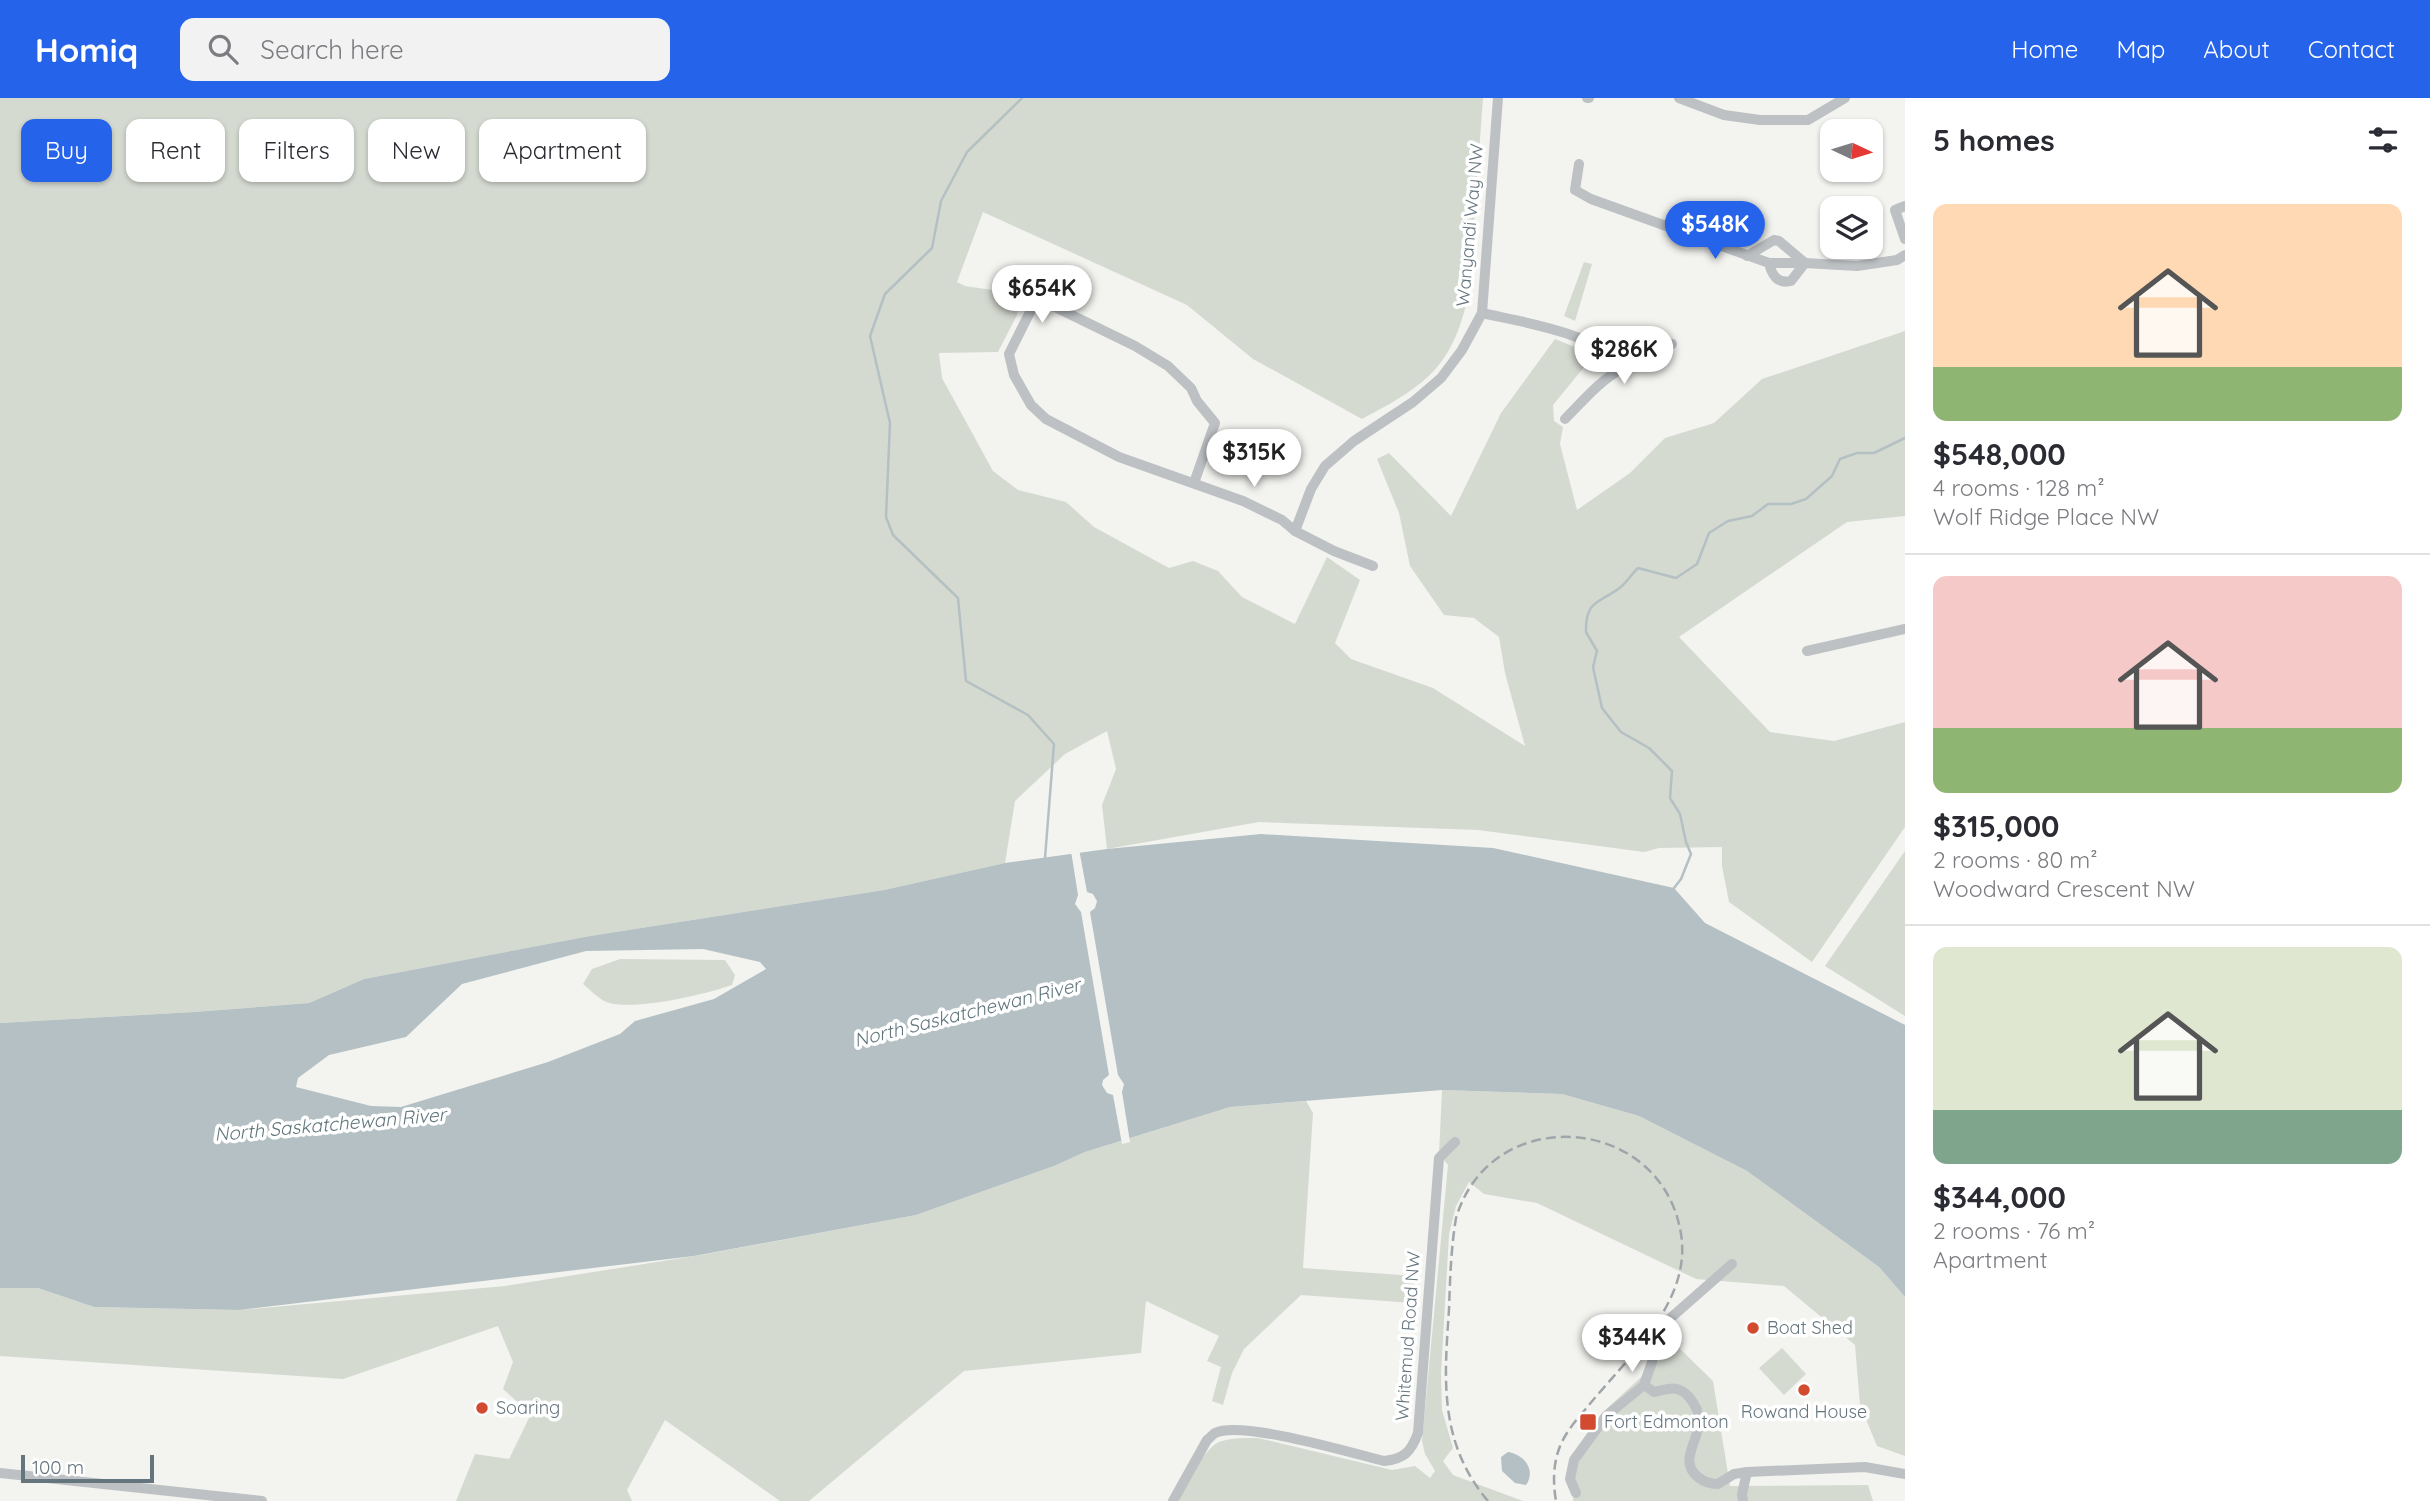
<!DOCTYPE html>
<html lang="en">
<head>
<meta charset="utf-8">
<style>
  body { margin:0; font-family:Quicksand,sans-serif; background:#f2f2f3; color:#2b2b33; height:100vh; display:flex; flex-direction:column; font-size:26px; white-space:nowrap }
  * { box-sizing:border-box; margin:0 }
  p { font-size:23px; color:#7c7c81 }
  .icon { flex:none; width:38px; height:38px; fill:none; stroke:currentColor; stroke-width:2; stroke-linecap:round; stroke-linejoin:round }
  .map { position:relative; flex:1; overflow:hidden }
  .sheet { display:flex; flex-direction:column; background:#fff; width:525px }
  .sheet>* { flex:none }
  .top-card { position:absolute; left:21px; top:21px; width:665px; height:63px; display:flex; gap:14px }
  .needle { width:46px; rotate:94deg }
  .tools { position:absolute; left:1820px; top:21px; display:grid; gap:14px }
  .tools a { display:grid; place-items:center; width:63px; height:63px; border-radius:14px; background:#fff; box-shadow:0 2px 5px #0004; font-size:35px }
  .scale { position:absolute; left:21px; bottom:18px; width:133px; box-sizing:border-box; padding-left:7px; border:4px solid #65757e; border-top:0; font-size:19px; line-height:24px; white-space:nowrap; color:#65757e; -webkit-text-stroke:5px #fff; paint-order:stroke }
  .price { position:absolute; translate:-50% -60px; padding:0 16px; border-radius:24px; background:#fff; color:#222; font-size:23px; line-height:46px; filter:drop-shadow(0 2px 4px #0008) }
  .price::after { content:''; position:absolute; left:50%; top:42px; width:21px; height:16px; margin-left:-10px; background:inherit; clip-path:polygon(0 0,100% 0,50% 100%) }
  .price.selected { background:#2563eb; color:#fff }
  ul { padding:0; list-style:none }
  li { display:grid; align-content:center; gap:14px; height:371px; padding:0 28px }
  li+li { border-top:2px solid #e1e1e2 }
  li span { display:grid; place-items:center; height:217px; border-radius:14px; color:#555 }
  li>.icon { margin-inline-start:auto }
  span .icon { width:126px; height:126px; fill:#fffc; stroke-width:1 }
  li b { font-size:30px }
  h2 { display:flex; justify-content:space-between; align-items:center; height:84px; padding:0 28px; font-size:30px }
  .tag { padding:0 24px; border-radius:14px; background:#fff; box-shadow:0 2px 5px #0004; font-size:24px; line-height:63px }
  .tag.selected { background:#2563eb; color:#fff }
  header { display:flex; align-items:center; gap:42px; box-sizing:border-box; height:98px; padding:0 35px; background:#2563eb; color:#fff }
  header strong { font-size:33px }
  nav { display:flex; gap:38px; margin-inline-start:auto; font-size:24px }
  .search { width:490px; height:63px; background:#f2f2f3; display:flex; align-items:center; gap:18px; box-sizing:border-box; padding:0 24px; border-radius:14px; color:#7c7c81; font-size:26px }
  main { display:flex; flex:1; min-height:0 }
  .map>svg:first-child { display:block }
</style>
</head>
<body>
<header>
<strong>Homiq</strong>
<div class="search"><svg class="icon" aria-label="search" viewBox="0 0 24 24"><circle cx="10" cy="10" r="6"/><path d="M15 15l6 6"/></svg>Search here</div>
<nav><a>Home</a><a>Map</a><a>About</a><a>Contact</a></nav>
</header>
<main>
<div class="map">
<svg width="1905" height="1403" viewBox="0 0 1905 1403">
  <rect width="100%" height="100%" fill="#f3f3f0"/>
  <g fill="#d5dad1">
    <path d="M0 0H1483L1469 193C1454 268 1427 287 1362 321L1253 261 1187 207 983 114 957 184 965 188 1019 196 1017 217 998 254 939 255 942 280 993 373 1018 392 1066 404 1094 429 1169 470 1193 463 1218 473 1242 499 1295 526 1327 459 1360 482 1335 545 1351 561 1433 590 1525 648 1505 575 1499 539 1474 520 1444 517 1410 468 1399 415 1377 361 1389 355 1451 418 1501 315 1555 241 1594 257 1553 307 1554 323 1563 329 1560 346 1577 412 1630 375 1665 340 1714 325 1762 281 1905 233V418L1847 424 1679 539 1770 634 1834 643 1905 624V729L1812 864 1729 804 1722 768V749L1659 750 1644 754 1478 732 1259 724 1107 751 1102 707 1116 671 1107 633 1065 656 1015 703 1005 765 884 792 590 838 364 881 309 905 194 914 0 925Z"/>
    <path d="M1584 164 1592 166 1575 223 1564 218Z"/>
    <path d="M1905 753V918L1825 868Z"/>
    <path d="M620 861 725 862 735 877 732 887C707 896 628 915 604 903 597 899 589 891 583 886L592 871Z"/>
    <path d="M1442 992 1562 996 1639 1018 1747 1073 1879 1169 1905 1199V1358L1877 1348 1860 1307 1855 1247 1784 1188 1696 1181 1537 1105 1484 1096 1469 1084 1456 1108 1449 1136 1441 1276 1442 1312 1453 1350 1443 1363 1453 1377 1523 1403H1178C1186 1388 1204 1350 1219 1344 1232 1339 1245 1340 1258 1340L1392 1372 1415 1368 1430 1380 1435 1373 1425 1356 1422 1343 1448 1067 1439 1056Z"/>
    <path d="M1306 1003 1313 1015 1303 1170 1415 1178 1413 1205 1301 1197 1244 1251 1232 1275 1223 1307 1212 1303 1221 1269 1207 1263 1219 1238 1146 1203 1141 1255 964 1273 809 1403H780L665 1322 627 1392 632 1403H456L475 1356 509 1361 531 1316 503 1291 513 1264 498 1228 343 1281 0 1258V1190H38L94 1209 239 1212 505 1188 701 1157 916 1117 1054 1068 1085 1054 1230 1009Z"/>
    <path d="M1676 1247 1713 1283 1730 1388 1868 1387 1873 1403H1573L1575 1372 1602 1315Z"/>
    <path d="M1782 1250 1806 1276 1784 1297 1759 1270Z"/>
  </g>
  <g fill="#b4c0c3" fill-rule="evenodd">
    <path d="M1261 736 1493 750 1674 790 1705 825 1905 927V1199L1879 1169 1747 1073 1639 1018 1562 996 1442 992 1230 1009 1085 1054 1054 1068 916 1117 694 1158 239 1212 94 1209 38 1190H0V925L194 914 309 905 364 881 590 838 884 792 1005 765 1107 751ZM703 851 760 864 766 871 714 901 635 923 620 936 548 964 401 1009 371 1008 296 989 298 980 329 957 406 939 462 886 586 853Z"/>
    <path d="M1508 1354C1525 1357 1536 1372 1526 1387L1515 1385 1502 1373 1501 1359Z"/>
  </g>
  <path fill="#f3f3f0" d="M1079 751 1087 794 1093 796 1097 803 1095 810 1090 814 1118 977 1124 986 1122 994 1130 1044 1122 1046 1113 997 1107 995 1102 987 1103 982 1109 977 1081 814 1075 806 1078 797 1071 753Z"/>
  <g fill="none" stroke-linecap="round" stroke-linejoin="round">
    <g stroke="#b4c0c3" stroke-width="2.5">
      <path d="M1022 0 967 54 941 103 932 150 885 196 870 238 890 325 886 419 893 437 958 500 966 583 1028 617 1054 646 1045 760"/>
      <path d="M1674 790 1681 781 1691 756 1686 744 1680 716 1670 700 1672 673 1649 650 1621 634 1602 610 1593 569 1597 553 1586 534C1585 500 1602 505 1622 488 1628 482 1632 476 1638 470L1676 480 1697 466 1709 435 1728 423 1752 418 1768 406H1791L1806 401 1832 378 1840 361 1857 355H1874L1905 340"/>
    </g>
    <g stroke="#bdc1c4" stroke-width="10">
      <path d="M1587 0H1589"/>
      <path d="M1679 0 1724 17 1760 22H1808L1845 0"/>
      <path d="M1579 66 1575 92 1591 101 1769 165H1805L1857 168 1897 162 1905 157"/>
      <path d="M1905 108 1895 112 1905 141"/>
      <path d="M1747 158 1774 142 1779 143 1805 165 1791 183C1778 186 1772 178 1769 165"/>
      <path d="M1482 215C1527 225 1592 234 1624 269"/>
      <path d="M1565 321C1583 303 1600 282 1623 270 1642 259 1653 261 1672 246"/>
      <path d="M1194 385 1215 325 1197 303 1191 290 1168 268 1135 248 1051 207 1040 203 1035 204 1009 256 1014 277 1031 307 1046 321 1119 359 1243 403 1282 422 1295 433 1334 453 1373 468"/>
      <path d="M1295 433 1311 391 1325 368 1354 343 1413 304 1441 280 1462 252 1482 215 1498 0"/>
      <path d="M1807 553 1905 531"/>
      <path d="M1644 1287 1654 1294C1669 1291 1677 1286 1689 1299 1695 1306 1699 1314 1699 1323 1699 1343 1678 1363 1698 1379 1704 1384 1711 1386 1718 1386L1734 1376 1747 1374 1865 1369 1905 1376"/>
      <path d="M0 1375 262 1403"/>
      <path d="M1576 1395 1570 1381 1574 1362 1606 1318 1644 1287 1666 1224 1732 1166"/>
      <path d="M1173 1403 1207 1342C1210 1340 1212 1337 1215 1335 1241 1322 1352 1355 1384 1363 1404 1361 1411 1354 1418 1335L1439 1060 1455 1044"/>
      <path d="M1743 1403 1742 1396 1747 1374"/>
    </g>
    <path stroke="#9fa5a9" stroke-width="2.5" stroke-dasharray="10 5" stroke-linecap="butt" d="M1488 1403C1439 1345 1444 1282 1449 1212 1450 1181 1451 1150 1456 1120 1491 1003 1662 1016 1681 1136 1692 1204 1628 1259 1589 1307 1578 1320 1565 1334 1559 1351 1553 1367 1553 1386 1556 1403"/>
  </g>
  <g fill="#d24b31" stroke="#fff" stroke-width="2.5">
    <circle cx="1753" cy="1230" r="7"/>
    <circle cx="1804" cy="1292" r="7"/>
    <circle cx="482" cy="1310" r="7"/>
    <rect x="1579" y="1315" width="18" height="18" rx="3.5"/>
  </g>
  <g text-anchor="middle" stroke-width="7" stroke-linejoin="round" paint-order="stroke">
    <g font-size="18" fill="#65757e" stroke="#fff">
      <text transform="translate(1470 127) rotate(-85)" y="6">Wanyandi Way NW</text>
      <text transform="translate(1408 1238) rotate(-86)" y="6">Whitemud Road NW</text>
    </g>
    <g font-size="18" fill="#65757e" stroke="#fff" text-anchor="start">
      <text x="1767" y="1236">Boat Shed</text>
      <text x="496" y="1316">Soaring</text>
      <text x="1804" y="1320" text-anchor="middle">Rowand House</text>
      <text x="1604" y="1330">Fort Edmonton</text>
    </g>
    <g font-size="19" font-style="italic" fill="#61777b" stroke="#fff">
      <text transform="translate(967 914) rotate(-14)" y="7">North Saskatchewan River</text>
      <text transform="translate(330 1026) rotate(-5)" y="7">North Saskatchewan River</text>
    </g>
  </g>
</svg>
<div class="tools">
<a><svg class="needle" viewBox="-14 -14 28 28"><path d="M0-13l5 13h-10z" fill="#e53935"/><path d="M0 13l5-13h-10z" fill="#7c7c81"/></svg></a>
<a><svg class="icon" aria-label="layers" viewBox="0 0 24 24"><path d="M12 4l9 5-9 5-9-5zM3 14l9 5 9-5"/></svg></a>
</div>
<div class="scale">100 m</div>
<b class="price selected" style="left:1715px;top:163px">$548K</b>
<b class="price" style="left:1042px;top:227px">$654K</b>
<b class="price" style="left:1624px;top:288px">$286K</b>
<b class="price" style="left:1254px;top:391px">$315K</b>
<b class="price" style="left:1632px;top:1276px">$344K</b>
<div class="top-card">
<a class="tag selected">Buy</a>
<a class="tag">Rent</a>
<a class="tag">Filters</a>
<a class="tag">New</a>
<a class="tag">Apartment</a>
</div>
</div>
<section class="sheet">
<h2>5 homes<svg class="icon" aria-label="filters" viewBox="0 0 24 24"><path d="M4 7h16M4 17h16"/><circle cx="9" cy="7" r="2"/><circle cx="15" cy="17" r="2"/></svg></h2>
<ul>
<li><span style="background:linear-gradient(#ffd9b3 75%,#8fb573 0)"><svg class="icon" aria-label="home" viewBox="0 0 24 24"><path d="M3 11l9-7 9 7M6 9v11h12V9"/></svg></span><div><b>$548,000</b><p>4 rooms · 128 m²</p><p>Wolf Ridge Place NW</p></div></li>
<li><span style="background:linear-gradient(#f6c9c9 70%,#8fb573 0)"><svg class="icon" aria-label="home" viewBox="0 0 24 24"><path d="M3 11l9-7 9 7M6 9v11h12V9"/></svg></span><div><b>$315,000</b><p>2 rooms · 80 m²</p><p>Woodward Crescent NW</p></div></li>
<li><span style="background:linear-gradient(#dfe7d0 75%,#7fa58c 0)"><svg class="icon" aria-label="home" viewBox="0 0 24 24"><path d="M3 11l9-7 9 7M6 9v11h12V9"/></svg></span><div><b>$344,000</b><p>2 rooms · 76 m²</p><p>Apartment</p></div></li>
</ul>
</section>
</main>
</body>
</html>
